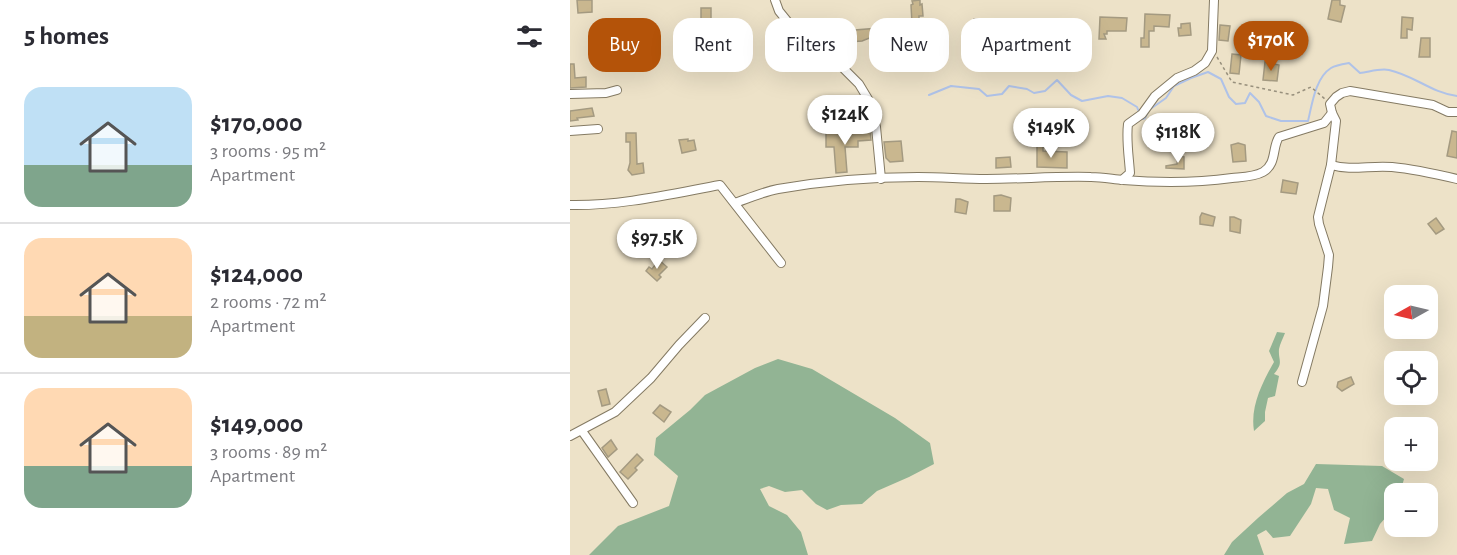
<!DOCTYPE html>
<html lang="en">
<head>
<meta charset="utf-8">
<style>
  body { margin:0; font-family:"Alegreya Sans",sans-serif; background:#f7f7f7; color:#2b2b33; height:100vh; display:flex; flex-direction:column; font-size:22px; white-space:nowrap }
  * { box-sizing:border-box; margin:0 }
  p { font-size:20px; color:#7c7c81 }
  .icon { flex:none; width:33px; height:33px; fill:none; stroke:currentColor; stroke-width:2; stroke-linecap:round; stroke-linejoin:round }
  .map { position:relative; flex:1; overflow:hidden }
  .drawer { display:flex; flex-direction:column; background:#fff; width:570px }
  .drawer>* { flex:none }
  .top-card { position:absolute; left:18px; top:18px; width:570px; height:54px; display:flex; gap:12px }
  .needle { width:39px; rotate:262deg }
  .fabs { position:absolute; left:814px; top:285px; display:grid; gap:12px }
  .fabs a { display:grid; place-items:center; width:54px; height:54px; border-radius:12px; background:#fff; box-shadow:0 6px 24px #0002; font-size:30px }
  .price { position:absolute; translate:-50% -51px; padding:0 14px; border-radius:21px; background:#fff; color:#222; font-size:20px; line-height:39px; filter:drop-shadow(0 2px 3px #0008) }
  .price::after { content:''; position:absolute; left:50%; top:36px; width:18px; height:14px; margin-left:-9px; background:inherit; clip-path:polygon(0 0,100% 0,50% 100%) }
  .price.current { background:#b45309; color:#fff }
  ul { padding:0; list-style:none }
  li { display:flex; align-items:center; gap:18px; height:150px; padding:0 24px }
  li+li { border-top:2px solid #e1e1e2 }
  li span { display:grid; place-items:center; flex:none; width:168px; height:120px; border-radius:18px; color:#555 }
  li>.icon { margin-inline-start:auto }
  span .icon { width:72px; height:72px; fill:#fffc; stroke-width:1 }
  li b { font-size:26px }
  h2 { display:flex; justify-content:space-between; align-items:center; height:72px; padding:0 24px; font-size:26px }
  .pill { padding:0 21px; border-radius:18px; background:#fff; box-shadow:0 6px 24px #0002; font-size:21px; line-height:54px }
  .pill.current { background:#b45309; color:#fff }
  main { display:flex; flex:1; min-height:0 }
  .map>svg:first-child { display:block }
</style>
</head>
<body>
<main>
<section class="drawer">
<h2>5 homes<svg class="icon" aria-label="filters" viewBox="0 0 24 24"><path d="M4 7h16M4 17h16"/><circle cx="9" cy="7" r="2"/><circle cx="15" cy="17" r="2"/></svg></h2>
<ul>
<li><span style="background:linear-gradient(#bfe0f5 65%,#7fa58c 0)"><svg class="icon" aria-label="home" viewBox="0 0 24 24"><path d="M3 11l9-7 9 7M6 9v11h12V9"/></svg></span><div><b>$170,000</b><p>3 rooms · 95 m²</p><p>Apartment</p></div></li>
<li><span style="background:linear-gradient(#ffd9b3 65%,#c2b280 0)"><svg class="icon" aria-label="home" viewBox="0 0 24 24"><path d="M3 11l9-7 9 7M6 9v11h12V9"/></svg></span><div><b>$124,000</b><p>2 rooms · 72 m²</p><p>Apartment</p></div></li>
<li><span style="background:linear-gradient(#ffd9b3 65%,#7fa58c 0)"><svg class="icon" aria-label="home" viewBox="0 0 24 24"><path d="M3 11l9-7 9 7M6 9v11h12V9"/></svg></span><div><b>$149,000</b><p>3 rooms · 89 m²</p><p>Apartment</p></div></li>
</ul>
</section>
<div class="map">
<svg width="887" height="555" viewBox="0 0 887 555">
  <rect width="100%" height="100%" fill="#ede2c8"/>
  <g fill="#92b494">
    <path d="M707 332 715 333C713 338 710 344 709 349 708 361 714 362 704 374L709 376 705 396 698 398 695 412V421L684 431C680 407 692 383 704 362L699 351Z"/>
    <path d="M208 359 242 369 325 418 360 443 364 464 339 477 307 491 292 504 271 505 257 510 246 504 232 490 215 492 199 486 190 489 199 506 217 515 231 532 238 555H19L48 526 99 506 108 476 84 455 86 438 120 410 135 395 185 368Z"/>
    <path d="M746 464 812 466 834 479 830 493 825 494V507L810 524 802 541 774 544 780 518 764 510 758 489 746 488 741 504 720 536 703 538 696 530 687 535 694 555H654L662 542 688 518 717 493 734 484Z"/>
  </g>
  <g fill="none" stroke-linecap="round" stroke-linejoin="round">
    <g stroke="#afc2e8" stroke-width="2">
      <path d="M359 95 381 86 409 89 417 96 432 94 439 86 457 89 464 93 475 91 487 80 501 95 512 101 538 96 552 98 567 107 569 112"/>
      <path d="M572 117 573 119 575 118 579 110 596 98 604 86 621 78 638 72 651 79 659 97 666 104 675 103 680 93 689 102 696 116 711 121H738C742 105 745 78 761 68 766 65 773 64 779 63L790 73C799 72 810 68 819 70 843 75 862 93 887 96"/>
    </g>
  </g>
  <g fill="#c9b78f" stroke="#a49a81" stroke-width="1.5">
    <path d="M7 0H22V12L8 13Z"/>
    <path d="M350 0V5L352 4 353 16H349V34L341 37 338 35 337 25 342 24 341 5 343 4 342 1Z"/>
    <path d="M762 0H770V5L775 6 771 22 758 19Z"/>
    <rect x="131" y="8" width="10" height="11"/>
    <path d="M575 14 600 15 599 27 584 26V31H579V47H571V38H574Z"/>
    <path d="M530 17 557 18 556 31H537V34H534L536 39H529Z"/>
    <path d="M832 17 843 18 842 30 837 29V38H831Z"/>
    <path d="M404 19H416L417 35 404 36V34L398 35 395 34 394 31 396 29 404 30Z"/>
    <path d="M620 23 621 35 609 36 608 28H611V24Z"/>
    <path d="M650 25 660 26 658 41 649 40Z"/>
    <path d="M322 27 318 30 319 41 308 42 307 35 292 41 279 42V46L253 48 247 47 239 43V41L252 40V38L286 36 285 30Z"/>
    <path d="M851 38H860V57H849Z"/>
    <path d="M662 54 671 55 669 74 660 73Z"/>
    <path d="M695 62 709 65 707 81 693 80Z"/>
    <path d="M0 64H4L5 78 16 77V87L0 88Z"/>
    <path d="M22 108 24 116 7 118 8 120 0 121V111Z"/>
    <path d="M300 131 301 140 288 141V147H275L277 172 266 173 264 147H256V133Z"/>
    <path d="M882 131 887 132V158L877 156Z"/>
    <path d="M56 133H66L67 164 73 163 74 173 62 175 58 170 60 163V142H56Z"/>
    <path d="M118 139V141L124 140 126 150 112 153 109 140Z"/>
    <path d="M331 141 333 161 320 162 316 158 314 142Z"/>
    <path d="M668 143 675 145 676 161 663 162 661 145Z"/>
    <path d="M467 146H473V151L497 152V168L467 167Z"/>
    <path d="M608 156 614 157V169L596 168V166L607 164Z"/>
    <path d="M440 157 441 167 426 168V158Z"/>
    <path d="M713 180 728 183 726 194 711 192Z"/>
    <path d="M431 195 441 198 440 211H424V196Z"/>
    <path d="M386 199H390L398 202 396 214 385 212Z"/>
    <path d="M632 213 645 217 643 226 630 224V217Z"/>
    <path d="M660 217H664L671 220 670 233 660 231Z"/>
    <path d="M866 218 874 229 866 234 858 224Z"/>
    <path d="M89 260 97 267 89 275 91 277 87 281 76 271 79 267 82 269Z"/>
    <path d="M781 377 784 384 772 391 767 387 768 382Z"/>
    <path d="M36 389 40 404 32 406 28 391Z"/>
    <path d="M90 405 101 412 94 422 83 413Z"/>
    <path d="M41 440 47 449 38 457 32 448Z"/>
    <path d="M67 454 73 460 65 468 67 470 58 479 50 472Z"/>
  </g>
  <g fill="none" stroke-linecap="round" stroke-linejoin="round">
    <defs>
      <g id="minor">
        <path d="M205 0 209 11 222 27 232 47 272 67 289 84 298 99 306 127 311 179"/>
        <path d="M0 94 36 93 47 90"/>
        <path d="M0 131 28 129"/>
        <path d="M761 165 766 121 762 113 760 104 766 97 772 93 780 91 863 105 878 112H887"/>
        <path d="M552 180 560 173C559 157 556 140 558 124L572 114 585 96 607 78 624 71 635 63 642 51 644 0"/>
        <path d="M165 203C179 198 193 192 208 189 254 181 302 177 348 177 371 177 394 179 416 179 451 179 486 176 521 177 532 177 542 179 553 180 589 183 626 183 662 178 671 177 684 177 693 172 707 164 702 147 709 137L754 123 762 113"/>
        <path d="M0 205C50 206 101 194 150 185L211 263"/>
        <path d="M732 382 753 306 758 267 759 255 749 224 748 217 761 165C781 171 801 165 822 167 844 169 866 174 887 179"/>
        <path d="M12 431 63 503"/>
        <path d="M0 436 45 412 81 378 109 345 135 318"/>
      </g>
    </defs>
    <use href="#minor" stroke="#847a63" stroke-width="10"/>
    <path stroke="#98907d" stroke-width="1.5" stroke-dasharray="3 3" stroke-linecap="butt" d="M647 57 662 82 723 95 741 87 755 99"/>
    <use href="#minor" stroke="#fff" stroke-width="8"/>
  </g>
</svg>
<div class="fabs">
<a><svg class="needle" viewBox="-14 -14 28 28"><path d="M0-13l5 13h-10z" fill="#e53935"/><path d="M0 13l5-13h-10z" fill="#7c7c81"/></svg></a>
<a><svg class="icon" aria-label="locate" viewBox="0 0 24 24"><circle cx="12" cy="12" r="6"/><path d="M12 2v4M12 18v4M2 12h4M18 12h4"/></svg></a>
<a>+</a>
<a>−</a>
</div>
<b class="price current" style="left:701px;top:72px">$170K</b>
<b class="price" style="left:275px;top:146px">$124K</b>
<b class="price" style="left:481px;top:159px">$149K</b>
<b class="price" style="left:608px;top:164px">$118K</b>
<b class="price" style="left:87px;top:270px">$97.5K</b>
<div class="top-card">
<a class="pill current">Buy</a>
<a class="pill">Rent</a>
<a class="pill">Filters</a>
<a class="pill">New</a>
<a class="pill">Apartment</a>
</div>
</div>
</main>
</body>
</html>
